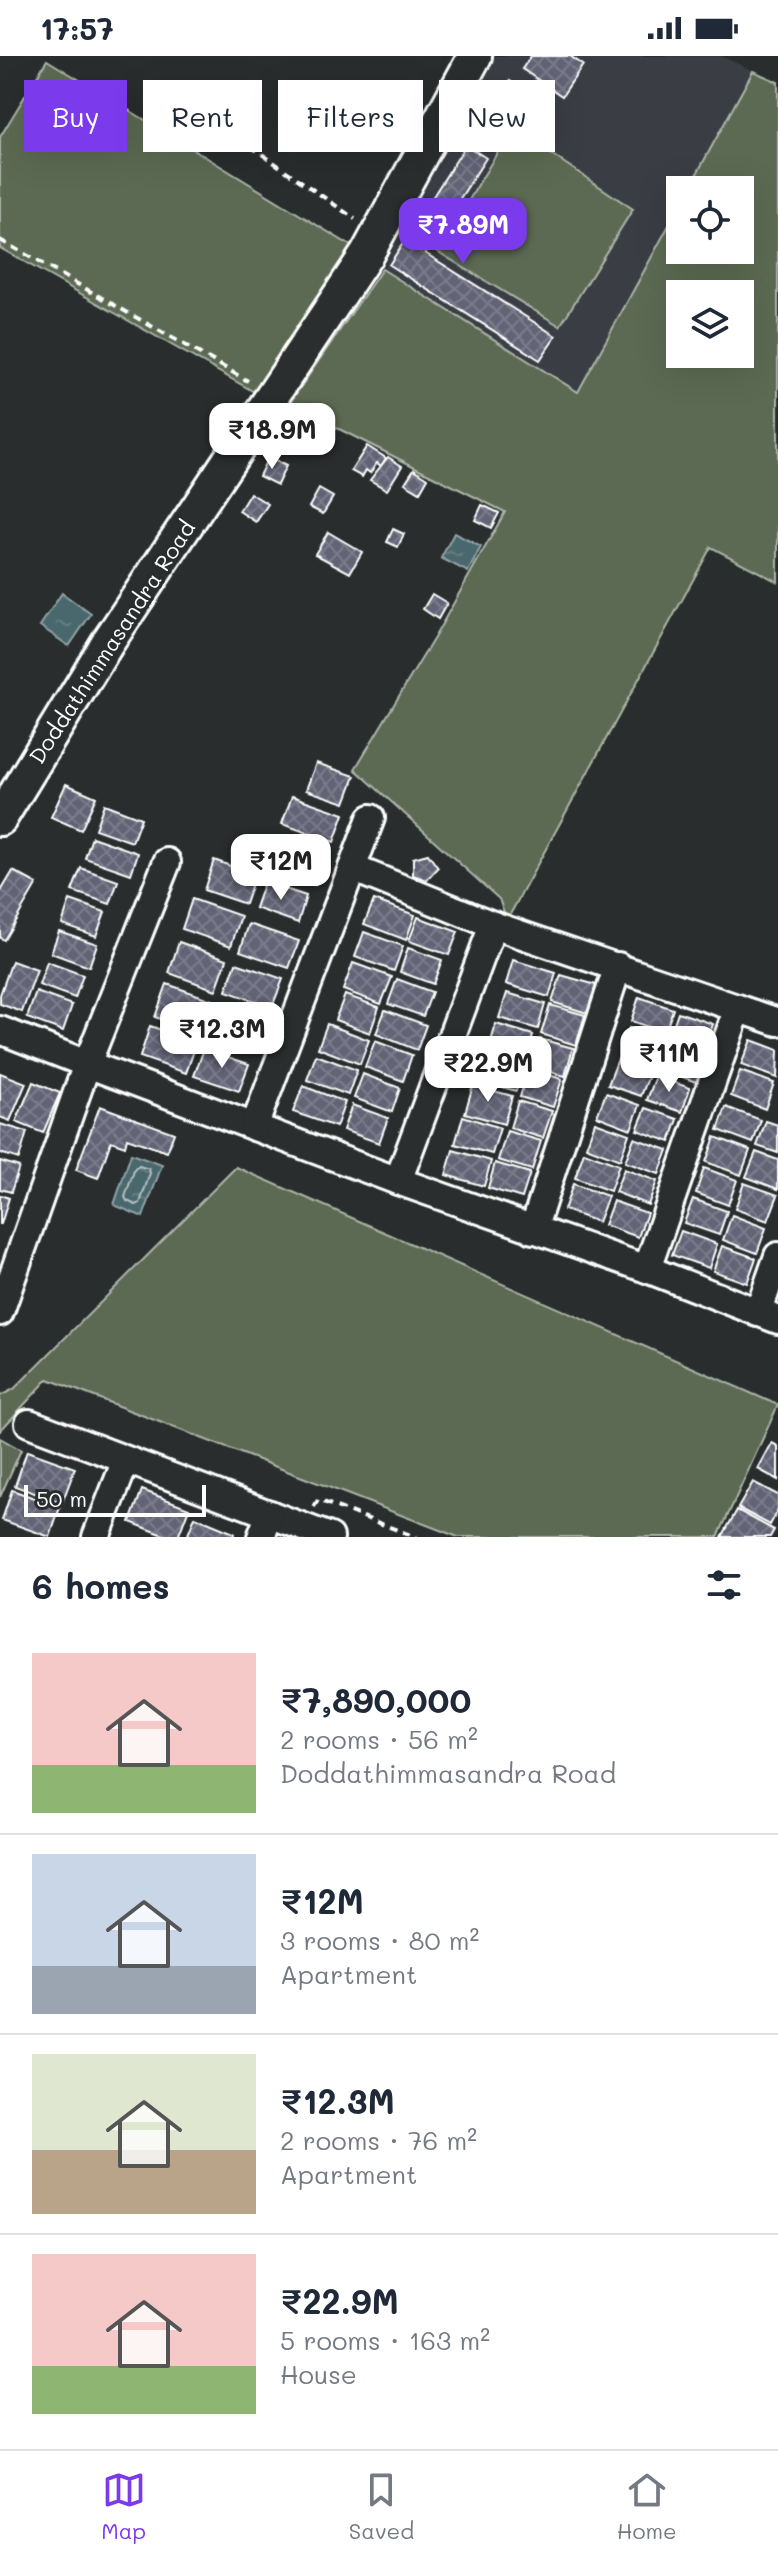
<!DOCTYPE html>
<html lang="en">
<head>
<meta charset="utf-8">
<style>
  body { margin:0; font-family:Mali,sans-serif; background:#f6f6f7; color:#1f2937; height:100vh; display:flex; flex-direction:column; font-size:30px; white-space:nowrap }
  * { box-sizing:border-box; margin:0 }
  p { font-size:26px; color:#747a83 }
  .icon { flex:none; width:44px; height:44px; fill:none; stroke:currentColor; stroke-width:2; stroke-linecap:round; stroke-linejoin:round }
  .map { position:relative; height:1481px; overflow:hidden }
  .panel { display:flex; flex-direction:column; background:#fff; flex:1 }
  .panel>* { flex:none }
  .top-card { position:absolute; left:24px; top:24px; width:730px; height:72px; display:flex; gap:16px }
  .tools { position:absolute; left:666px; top:120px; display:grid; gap:16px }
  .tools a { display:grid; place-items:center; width:88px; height:88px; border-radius:0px; background:#fff; box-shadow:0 8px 32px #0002; font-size:40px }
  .scale { position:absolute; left:24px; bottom:20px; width:182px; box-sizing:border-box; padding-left:8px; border:4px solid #fff; border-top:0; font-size:22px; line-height:28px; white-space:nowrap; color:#fff; -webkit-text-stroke:6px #2a2d2e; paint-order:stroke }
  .price { position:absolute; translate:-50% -68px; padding:0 18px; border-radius:16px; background:#fff; color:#222; font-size:26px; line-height:52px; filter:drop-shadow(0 2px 4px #0008) }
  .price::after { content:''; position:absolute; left:50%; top:48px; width:24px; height:18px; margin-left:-12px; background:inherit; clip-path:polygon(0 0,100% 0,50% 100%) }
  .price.current { background:#7c3aed; color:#fff }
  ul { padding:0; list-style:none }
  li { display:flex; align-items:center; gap:24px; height:200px; padding:0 32px }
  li+li { border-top:2px solid #e0e1e3 }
  li span { display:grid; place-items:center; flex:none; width:224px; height:160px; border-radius:0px; color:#555 }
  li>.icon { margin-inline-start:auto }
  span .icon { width:96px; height:96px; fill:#fffc; stroke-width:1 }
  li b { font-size:34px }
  h2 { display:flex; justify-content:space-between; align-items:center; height:96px; padding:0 32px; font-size:34px }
  .chip { padding:0 28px; border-radius:0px; background:#fff; box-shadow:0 8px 32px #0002; font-size:28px; line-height:72px }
  .chip.current { background:#7c3aed; color:#fff }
  .status { display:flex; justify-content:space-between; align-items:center; height:56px; padding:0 40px; background:#fff; direction:ltr }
  .status svg { height:22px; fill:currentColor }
  .dock { display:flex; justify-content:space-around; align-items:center; height:112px; border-top:2px solid #e0e1e3; background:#fff; font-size:22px; color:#747a83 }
  .dock a { display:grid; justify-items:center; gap:4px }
  .dock .current { color:#7c3aed }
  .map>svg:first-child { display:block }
</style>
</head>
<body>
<div class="status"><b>17:57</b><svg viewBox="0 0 49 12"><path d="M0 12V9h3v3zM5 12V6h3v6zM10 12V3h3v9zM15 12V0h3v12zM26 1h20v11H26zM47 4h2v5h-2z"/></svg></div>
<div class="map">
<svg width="778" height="1481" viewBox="0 0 778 1481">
  <defs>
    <pattern id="water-ripples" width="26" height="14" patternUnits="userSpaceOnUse" patternTransform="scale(2)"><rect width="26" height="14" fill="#4a676d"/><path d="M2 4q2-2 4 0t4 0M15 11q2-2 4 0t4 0" fill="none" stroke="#657e83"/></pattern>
    <pattern id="building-cross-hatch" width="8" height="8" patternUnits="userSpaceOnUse" patternTransform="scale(2)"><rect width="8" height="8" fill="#636476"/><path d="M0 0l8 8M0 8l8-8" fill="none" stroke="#7a7b8b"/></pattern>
  </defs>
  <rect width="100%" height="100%" fill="#2a2d2e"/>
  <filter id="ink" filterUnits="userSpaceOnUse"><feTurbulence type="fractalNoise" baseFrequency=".0125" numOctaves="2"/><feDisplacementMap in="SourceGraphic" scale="16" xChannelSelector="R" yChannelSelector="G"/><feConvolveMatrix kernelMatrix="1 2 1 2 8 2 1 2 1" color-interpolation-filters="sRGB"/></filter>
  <g filter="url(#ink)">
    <path fill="#3b3e44" d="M493 0H721L753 15 688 134H680V149L578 337 382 213Z"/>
    <g fill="#5b6b53" stroke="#adb5a9" stroke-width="2" fill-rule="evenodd">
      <path d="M47 4 356 193 258 338 0 192V81Z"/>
      <path d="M753 15 778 26V526L711 491 507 864 499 843 355 713 434 582 505 456 289 348 382 213 578 336 680 149V194H740V134H688ZM680 238H740V298H680Z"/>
      <path d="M512 72 633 153 560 270 438 196Z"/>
      <path d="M236 1111 778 1349 718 1481H458L48 1323 0 1375V1340L14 1333Z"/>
      <path d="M0 1382 21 1394 0 1441Z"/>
    </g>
    <g fill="url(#water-ripples)" stroke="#92a4a7" stroke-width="2">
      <path d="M454 477 481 491 468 516 441 502Z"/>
      <path d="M62 537 91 558 69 590 40 570Z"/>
      <path d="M131 1098 162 1109 143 1161 114 1149Z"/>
    </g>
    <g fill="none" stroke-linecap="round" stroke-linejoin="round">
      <path stroke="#b7c2c5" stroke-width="2" d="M139 1110 149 1113 150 1117 140 1147 136 1149 127 1145 125 1141 135 1112Z"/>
    </g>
    <g fill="url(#building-cross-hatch)" stroke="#fff" stroke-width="2">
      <path d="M531 0H570L583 9 562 40 522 13Z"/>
      <path d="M510 25 552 55 536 76 495 46Z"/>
      <path d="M466 89 486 102 425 197 556 280 540 304 389 209Z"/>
      <path d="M367 390 386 402 381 410 377 407 370 417 366 414 362 421 351 415Z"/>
      <path d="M268 401 286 410 277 429 259 420Z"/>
      <path d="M388 401 402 410 387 434 370 424Z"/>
      <path d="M414 413 428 422 420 436 405 427Z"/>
      <path d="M319 433 333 441 323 458 309 451Z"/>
      <path d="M250 437 268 448 256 466 239 455Z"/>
      <path d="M482 449 499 457 491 472 475 464Z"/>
      <path d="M393 473 404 478 398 491 387 486Z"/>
      <path d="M328 476 362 496 350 517 315 498Z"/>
      <path d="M432 538 447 547 438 563 423 553Z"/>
      <path d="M316 707 355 720 345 747 306 734Z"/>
      <path d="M66 728 96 741 81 774 51 761Z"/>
      <path d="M292 740 344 758 334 786 282 768Z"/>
      <path d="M104 748 141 762 132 786 95 773Z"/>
      <path d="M92 781 138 797 131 818 85 802Z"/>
      <path d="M279 782 326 798 315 829 269 813Z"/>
      <path d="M428 798 438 812 427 824 413 819V802Z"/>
      <path d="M214 804 255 819 245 848 204 834Z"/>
      <path d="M81 812 118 825 110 848 72 835Z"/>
      <path d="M13 815 37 828 4 884 0 882V837Z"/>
      <path d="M264 826 306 840 298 867 255 852Z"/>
      <path d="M192 843 241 860 231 890 182 873Z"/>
      <path d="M70 844 105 856 96 880 62 868Z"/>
      <path d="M374 844 415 859 406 884 364 868Z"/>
      <path d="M418 861 458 876 449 899 409 885Z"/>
      <path d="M249 868 299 885 289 912 240 895Z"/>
      <path d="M59 875 97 888 89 911 51 897Z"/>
      <path d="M364 876 403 890 394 915 355 901Z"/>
      <path d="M179 886 227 903 216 934 169 917Z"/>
      <path d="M408 892 442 904 433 928 400 916Z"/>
      <path d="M513 904 556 917 549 941 506 928Z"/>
      <path d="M12 905 37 914 22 956 0 948V939Z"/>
      <path d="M47 906 83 919 75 942 39 929Z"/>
      <path d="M236 907 283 923 272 951 226 935Z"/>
      <path d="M353 907 392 921 381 948 343 934Z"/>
      <path d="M561 919 596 929 587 957 552 946Z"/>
      <path d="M397 923 432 936 423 960 388 948Z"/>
      <path d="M167 928 212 944 201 976 155 961Z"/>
      <path d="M36 936 72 949 63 975 27 962Z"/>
      <path d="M507 937 545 948 538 973 499 962Z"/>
      <path d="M345 939 379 951 370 977 335 964Z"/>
      <path d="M639 941 673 953 665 977 631 965Z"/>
      <path d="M550 949 585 959 576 989 541 978Z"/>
      <path d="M220 953 264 968 255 994 211 979Z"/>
      <path d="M385 954 426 969 417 994 376 978Z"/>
      <path d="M678 956 713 968 705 992 670 979Z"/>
      <path d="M327 968 369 984 360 1008 318 992Z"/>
      <path d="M496 968 533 979 526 1004 489 993Z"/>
      <path d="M150 970 197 986 186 1017 140 1001Z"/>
      <path d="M629 972 663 984 654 1008 620 996Z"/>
      <path d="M540 983 573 992 565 1020 531 1010Z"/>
      <path d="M751 984 778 994 777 1022 741 1009Z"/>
      <path d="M375 985 412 999 403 1025 365 1011Z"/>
      <path d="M669 989 705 1002 696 1026 660 1013Z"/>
      <path d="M204 993 249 1008 239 1035 194 1020Z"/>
      <path d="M316 999 357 1014 348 1039 307 1024Z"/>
      <path d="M482 999 523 1012 516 1035 475 1023Z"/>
      <path d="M618 1003 651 1014 641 1040 608 1029Z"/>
      <path d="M528 1013 562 1023 553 1051 520 1041Z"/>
      <path d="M740 1015 774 1027 765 1053 731 1040Z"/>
      <path d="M0 1017 26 1027 10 1065 0 1061Z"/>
      <path d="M363 1018 400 1032 392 1056 354 1042Z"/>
      <path d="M656 1020 690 1032 682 1056 647 1044Z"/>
      <path d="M33 1026 60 1037 43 1077 16 1066Z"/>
      <path d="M473 1029 512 1040 504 1068 465 1057Z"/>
      <path d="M303 1030 345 1046 336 1071 293 1056Z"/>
      <path d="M606 1037 640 1049 631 1073 597 1060Z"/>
      <path d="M518 1045 552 1055 543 1082 510 1072Z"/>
      <path d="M352 1049 388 1062 379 1087 343 1074Z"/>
      <path d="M100 1050 174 1077 167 1096 127 1082 125 1090 111 1085 98 1122 76 1114Z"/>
      <path d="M726 1051 761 1064 753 1087 718 1074Z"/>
      <path d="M646 1052 678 1063 670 1086 637 1074Z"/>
      <path d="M463 1060 500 1072 492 1098 455 1088Z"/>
      <path d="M766 1065 778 1069V1097L757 1090Z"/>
      <path d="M595 1066 629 1078 620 1104 586 1091Z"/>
      <path d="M0 1068 27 1076 19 1103 0 1097Z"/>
      <path d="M507 1075 541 1085 532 1114 498 1104Z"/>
      <path d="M715 1081 750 1094 741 1119 706 1106Z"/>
      <path d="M634 1082 668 1094 659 1118 625 1106Z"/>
      <path d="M453 1094 491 1105 484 1130 446 1119Z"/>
      <path d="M584 1096 619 1109 610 1135 575 1122Z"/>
      <path d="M756 1096 778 1104V1133L746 1121Z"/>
      <path d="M0 1105 19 1111 11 1136 0 1133Z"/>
      <path d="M495 1107 530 1117 522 1142 488 1132Z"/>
      <path d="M704 1112 737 1124 728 1149 696 1137Z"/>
      <path d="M624 1113 657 1125 648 1149 615 1136Z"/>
      <path d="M744 1127 778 1139 768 1165 735 1153Z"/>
      <path d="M573 1128 608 1140 598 1166 564 1154Z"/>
      <path d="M0 1139 9 1142 1 1168H0Z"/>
      <path d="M693 1143 727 1155 719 1179 684 1167Z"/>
      <path d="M613 1145 647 1157 638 1181 604 1169Z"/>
      <path d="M732 1159 766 1172 757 1197 723 1184Z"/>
      <path d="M681 1175 717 1188 709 1212 672 1199Z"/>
      <path d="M722 1190 756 1202 747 1227 713 1215Z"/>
      <path d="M772 1387 778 1390V1424L758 1413Z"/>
      <path d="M27 1395 75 1412 62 1447 15 1430Z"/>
      <path d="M753 1426 778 1439V1454L770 1469 738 1452Z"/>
      <path d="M12 1434 60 1451 50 1481 2 1464Z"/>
      <path d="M142 1434 189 1452 178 1481H169L130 1466Z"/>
      <path d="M737 1454 774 1474 770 1481H722Z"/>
      <path d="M195 1461 234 1477 233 1481H187Z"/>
    </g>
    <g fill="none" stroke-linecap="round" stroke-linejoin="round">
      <defs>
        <g id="minor">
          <path d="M352 812 493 869 778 966"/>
          <path d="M0 974 87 1008 398 1125 647 1213 778 1264"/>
          <path d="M254 1071 371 762"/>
          <path d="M398 1125 493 869"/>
          <path d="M533 1174 618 910"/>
          <path d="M647 1213 738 952"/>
          <path d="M0 1256 87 1008 167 806"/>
          <path d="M758 1257 778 1200"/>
          <path d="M29 1367 330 1481"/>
          <path d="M96 1481 126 1404"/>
          <path d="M261 1481 270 1458"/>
        </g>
        <path id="tertiary" d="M0 763 108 586 367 198 475 0"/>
      </defs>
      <use href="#minor" stroke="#fff" stroke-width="32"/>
      <use href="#tertiary" stroke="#fff" stroke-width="38"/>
      <g stroke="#fff" stroke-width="4" stroke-dasharray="8 6" stroke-linecap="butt">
        <path d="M239 82 355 163"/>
        <path d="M0 184 248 325"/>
        <path d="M314 1451 318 1444 416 1481"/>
      </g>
      <use href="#minor" stroke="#2a2d2e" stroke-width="26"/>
      <use href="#tertiary" stroke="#2a2d2e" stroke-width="32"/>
    </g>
  </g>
  <g text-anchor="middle" stroke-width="7" stroke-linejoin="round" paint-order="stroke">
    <g font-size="22" fill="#fff" stroke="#2a2d2e">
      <text transform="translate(112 586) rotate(-57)" y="8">Doddathimmasandra Road</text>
    </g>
  </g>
</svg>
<div class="tools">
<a><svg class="icon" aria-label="locate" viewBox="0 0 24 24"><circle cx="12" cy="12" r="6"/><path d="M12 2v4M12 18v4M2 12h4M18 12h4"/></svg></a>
<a><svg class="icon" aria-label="layers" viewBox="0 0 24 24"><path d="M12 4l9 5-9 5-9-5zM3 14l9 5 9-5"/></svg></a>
</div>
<div class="scale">50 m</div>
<b class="price current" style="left:463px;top:210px">₹7.89M</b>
<b class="price" style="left:272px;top:415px">₹18.9M</b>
<b class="price" style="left:281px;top:846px">₹12M</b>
<b class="price" style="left:222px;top:1014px">₹12.3M</b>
<b class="price" style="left:669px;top:1038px">₹11M</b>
<b class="price" style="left:488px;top:1048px">₹22.9M</b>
<div class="top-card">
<a class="chip current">Buy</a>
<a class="chip">Rent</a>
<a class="chip">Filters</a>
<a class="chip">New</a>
</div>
</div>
<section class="panel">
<h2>6 homes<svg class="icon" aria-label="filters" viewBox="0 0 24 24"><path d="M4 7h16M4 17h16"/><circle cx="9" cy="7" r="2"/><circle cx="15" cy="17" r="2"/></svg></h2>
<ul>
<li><span style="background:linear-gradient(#f6c9c9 70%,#8fb573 0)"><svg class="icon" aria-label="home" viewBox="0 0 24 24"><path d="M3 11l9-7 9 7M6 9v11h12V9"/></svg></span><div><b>₹7,890,000</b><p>2 rooms · 56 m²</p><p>Doddathimmasandra Road</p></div></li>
<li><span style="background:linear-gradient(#c9d6e8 70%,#9aa5b1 0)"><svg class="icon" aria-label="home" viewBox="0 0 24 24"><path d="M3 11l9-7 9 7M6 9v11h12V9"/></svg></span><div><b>₹12M</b><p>3 rooms · 80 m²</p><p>Apartment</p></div></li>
<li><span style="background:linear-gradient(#dfe7d0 60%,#b9a48a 0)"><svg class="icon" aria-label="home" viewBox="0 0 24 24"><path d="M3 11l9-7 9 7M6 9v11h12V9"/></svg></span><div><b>₹12.3M</b><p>2 rooms · 76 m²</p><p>Apartment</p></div></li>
<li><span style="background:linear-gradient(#f6c9c9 70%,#8fb573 0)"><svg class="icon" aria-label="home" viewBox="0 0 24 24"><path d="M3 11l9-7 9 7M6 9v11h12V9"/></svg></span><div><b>₹22.9M</b><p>5 rooms · 163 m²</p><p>House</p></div></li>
</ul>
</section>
<nav class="dock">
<a class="current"><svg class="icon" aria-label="map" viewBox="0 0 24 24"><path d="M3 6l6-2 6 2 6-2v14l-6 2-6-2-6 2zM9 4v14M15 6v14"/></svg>Map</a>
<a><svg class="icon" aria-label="saved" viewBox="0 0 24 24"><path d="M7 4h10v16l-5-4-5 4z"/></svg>Saved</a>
<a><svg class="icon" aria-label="home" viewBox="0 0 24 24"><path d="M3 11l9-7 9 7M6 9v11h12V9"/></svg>Home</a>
</nav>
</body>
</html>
